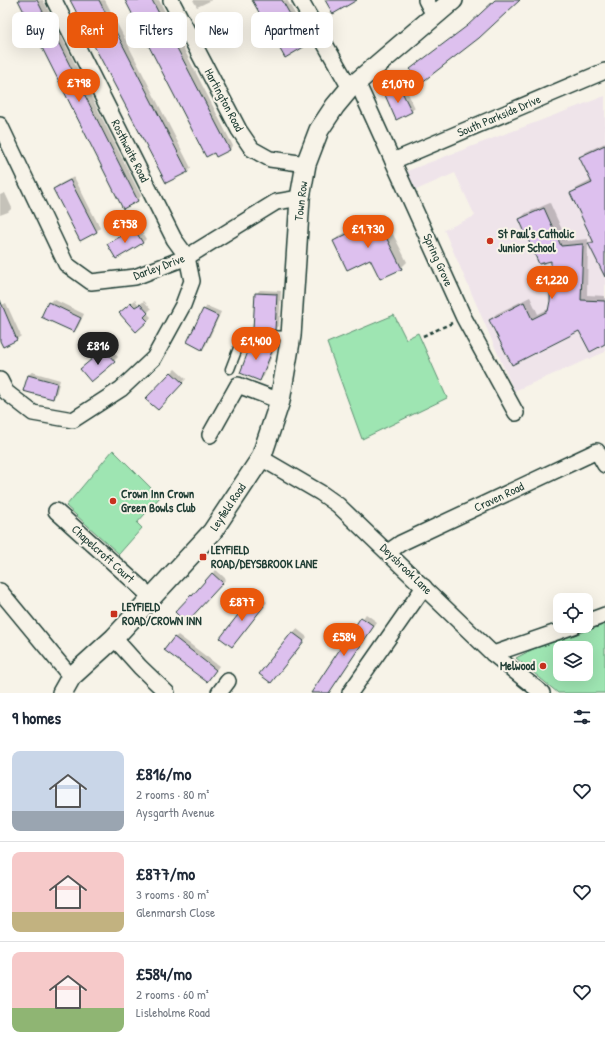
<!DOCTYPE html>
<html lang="en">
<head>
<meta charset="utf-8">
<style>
  body { margin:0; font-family:"Patrick Hand",sans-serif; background:#f2f2f3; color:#1f2937; height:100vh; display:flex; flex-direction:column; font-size:15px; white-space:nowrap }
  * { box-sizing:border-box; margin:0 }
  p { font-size:13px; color:#747a83 }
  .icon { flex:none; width:22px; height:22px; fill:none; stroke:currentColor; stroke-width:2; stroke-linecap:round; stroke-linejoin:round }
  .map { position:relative; height:693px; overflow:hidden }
  .drawer { display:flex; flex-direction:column; background:#fff; flex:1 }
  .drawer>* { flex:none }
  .guide { position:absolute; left:12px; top:12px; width:400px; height:36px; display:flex; gap:8px }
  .fabs { position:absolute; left:553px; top:593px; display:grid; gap:8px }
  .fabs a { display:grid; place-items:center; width:40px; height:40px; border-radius:8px; background:#fff; box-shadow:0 4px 16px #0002; font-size:20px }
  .price { position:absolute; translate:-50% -34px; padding:0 9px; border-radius:14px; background:#ea580c; color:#fff; font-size:13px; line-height:26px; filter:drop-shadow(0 1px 2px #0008) }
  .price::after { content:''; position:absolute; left:50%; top:24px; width:12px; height:9px; margin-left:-6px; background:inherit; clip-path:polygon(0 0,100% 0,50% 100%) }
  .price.current { background:#222; color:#fff }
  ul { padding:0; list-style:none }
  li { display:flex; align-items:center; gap:12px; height:100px; padding:0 12px }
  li+li { border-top:1px solid #e0e1e3 }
  li span { display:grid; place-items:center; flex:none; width:112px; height:80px; border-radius:8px; color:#555 }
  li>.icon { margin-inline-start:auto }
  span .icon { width:48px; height:48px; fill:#fffc; stroke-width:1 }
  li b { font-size:17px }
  h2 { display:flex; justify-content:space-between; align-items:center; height:48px; padding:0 12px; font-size:17px }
  .pill { padding:0 14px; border-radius:8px; background:#fff; box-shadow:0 4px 16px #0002; font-size:14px; line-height:36px }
  .pill.current { background:#ea580c; color:#fff }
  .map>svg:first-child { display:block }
</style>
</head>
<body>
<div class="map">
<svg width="605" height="693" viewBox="0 0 605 693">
  <rect width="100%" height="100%" fill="#f7f3e8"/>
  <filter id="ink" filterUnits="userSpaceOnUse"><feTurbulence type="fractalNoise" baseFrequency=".025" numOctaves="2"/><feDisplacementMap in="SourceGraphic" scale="8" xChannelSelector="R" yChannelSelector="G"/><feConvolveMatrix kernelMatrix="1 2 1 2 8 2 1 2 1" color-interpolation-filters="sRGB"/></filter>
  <g filter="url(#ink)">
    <path fill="#efe4ea" d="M605 96V352L514 391 444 230 475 216 455 173 416 190 407 171Z"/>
    <g fill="#9ee5b2" stroke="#5e9173" fill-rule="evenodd">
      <path d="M394 315 406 339 418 333 447 398 362 439 327 343Z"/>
      <path d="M113 450 160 497 137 523 142 528 119 554 66 506Z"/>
      <path d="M605 624V693H558L516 658 533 649ZM560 648H586V674H560Z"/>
    </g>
    <g fill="#0003">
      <path d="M19 0H43L141 196 138 200 124 207Z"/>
      <path d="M72 0H105L191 168 188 171 166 182Z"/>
      <path d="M126 0H159L233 146 230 149 217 156Z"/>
      <path d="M193 0H212L197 7Z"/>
      <path d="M254 0H287L310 41 307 44Z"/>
      <path d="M404 85 415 108 411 111 386 95 390 92Z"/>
      <path d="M605 143V274L589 244 594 239 571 193 577 188 592 180 580 158 586 152Z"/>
      <path d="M74 177 100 228 97 231 80 240 54 189 58 185Z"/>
      <path d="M5 193 12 208 8 212 0 215V195Z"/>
      <path d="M550 203 567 241 588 239 587 295 605 296V343L580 330 490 320 496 314 530 297 538 314 550 308 552 259 520 219 526 213Z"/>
      <path d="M383 214 407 262 401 268 371 257 334 241 339 236Z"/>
      <path d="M138 226 146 239 142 243 108 244 112 241Z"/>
      <path d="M260 290 281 291 279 325 275 329 256 294Z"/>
      <path d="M53 299 84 314 78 327 74 331 49 303Z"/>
      <path d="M135 300 139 305 144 301 151 309 147 313 151 317 148 321 124 310Z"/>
      <path d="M6 303 21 336 17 339 3 346 0 339V306Z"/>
      <path d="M207 306 221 312 206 345 202 348 204 310Z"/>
      <path d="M257 338 276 345 264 376 260 380 242 373 253 341Z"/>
      <path d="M108 346 118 357 114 361 85 365Z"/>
      <path d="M175 369 186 379 158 409 147 398Z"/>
      <path d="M32 372 60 380 56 395 52 398 28 375Z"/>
      <path d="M216 570 226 579 186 621 176 612Z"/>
      <path d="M256 594 267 602 235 643 253 598Z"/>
      <path d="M366 614 377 622 329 693H312Z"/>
      <path d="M297 629 307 637 294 655 290 659 260 674Z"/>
      <path d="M178 635 219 666 211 677 174 638Z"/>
    </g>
    <g fill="#ddc0ee" stroke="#1f3d34">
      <path d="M18 0H37L138 201 123 209Z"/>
      <path d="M70 0H99L112 26H113L188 172 166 183Z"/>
      <path d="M125 0H152L230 150 216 157 214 153 206 157Z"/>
      <path d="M252 0H282L307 45 285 58Z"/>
      <path d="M325 0H357L333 14Z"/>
      <path d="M495 0H520L479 38 421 83 410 69 467 26Z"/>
      <path d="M400 88 412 112 396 120 385 95Z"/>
      <path d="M605 145V277L588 243H594L570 193 592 183 579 157Z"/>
      <path d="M70 180 97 232 80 241 53 189Z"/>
      <path d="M544 208 561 246 583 244 581 300 605 301V344L590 352 579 331 512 365 489 320 524 302 532 319 548 311 550 301 551 261 539 264 519 219Z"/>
      <path d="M377 219 402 269 380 279 370 259 347 270 333 241Z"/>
      <path d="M134 229 143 243 116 259 107 244Z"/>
      <path d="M255 293 277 294 275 330 253 329Z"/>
      <path d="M0 300 17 340 3 347 0 341Z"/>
      <path d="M48 302 81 318 74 332 41 317Z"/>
      <path d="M131 303 135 307 140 304 148 313 144 317 148 321 136 332 119 313Z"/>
      <path d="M203 309 218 316 202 350 187 342Z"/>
      <path d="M252 341 273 349 260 381 240 373Z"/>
      <path d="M104 349 115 362 91 382 80 369Z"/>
      <path d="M171 372 183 383 158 410 145 399Z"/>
      <path d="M28 375 57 383 53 399 23 391Z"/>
      <path d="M212 573 223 583 186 623 175 612 191 595 192 596Z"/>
      <path d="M252 597 264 606 232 647 220 638Z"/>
      <path d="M361 617 374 626 361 645 329 693H311Z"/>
      <path d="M292 632 304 641 271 683 259 674Z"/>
      <path d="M174 637 216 670 207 682 164 650Z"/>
    </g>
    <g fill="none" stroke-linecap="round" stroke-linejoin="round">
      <defs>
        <path id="service" d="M230 369 243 335 245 334 291 336"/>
        <g id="minor">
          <path d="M171 0 239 130 252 149 270 159 306 164"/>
          <path d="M300 0 350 88"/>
          <path d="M426 0 435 17"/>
          <path d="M357 82 464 318 516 413"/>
          <path d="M0 125 66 264 91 282 135 277 187 257 276 202 300 198"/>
          <path d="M393 161 605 71"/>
          <path d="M0 380 6 392 33 413 73 420 121 389 154 358 183 305 192 281 187 257 174 239 54 0"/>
          <path d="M210 435 238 385 280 401"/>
          <path d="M261 458 321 493 338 505 493 654 542 693"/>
          <path d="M56 511 151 597"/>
          <path d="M388 552 401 543 597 451 605 465"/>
          <path d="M0 591 71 677"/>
          <path d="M586 622 605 615"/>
          <path d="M114 638 140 667 167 693"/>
          <path d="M493 654 574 626"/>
          <path d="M219 693 228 681"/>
          <path d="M350 693 424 587"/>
        </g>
        <path id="tertiary" d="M62 693 71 677 114 638 212 532 261 458 280 401 291 336 300 198 306 164 319 130 335 106 350 88 453 0"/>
      </defs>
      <use href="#service" stroke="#1f3d34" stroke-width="11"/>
      <use href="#minor" stroke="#1f3d34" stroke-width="18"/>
      <use href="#tertiary" stroke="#1f3d34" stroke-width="22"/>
      <path stroke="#1f3d34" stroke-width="2.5" stroke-dasharray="4 3" stroke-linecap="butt" d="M423 336 452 323"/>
      <use href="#service" stroke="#f7f3e8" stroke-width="8"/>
      <use href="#minor" stroke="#f7f3e8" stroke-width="15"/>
      <use href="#tertiary" stroke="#f7f3e8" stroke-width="19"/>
    </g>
  </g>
  <g fill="#c8321e" stroke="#f7f3e8" stroke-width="1.5">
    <circle cx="490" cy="241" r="4"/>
    <circle cx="113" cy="501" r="4"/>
    <rect x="199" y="553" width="8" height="8" rx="2"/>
    <rect x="110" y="610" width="8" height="8" rx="2"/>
    <circle cx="543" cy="666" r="4"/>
  </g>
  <g text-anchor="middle" stroke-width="4" stroke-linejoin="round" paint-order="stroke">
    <g font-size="12" fill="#1f3d34" stroke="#f7f3e8">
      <text transform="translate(224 100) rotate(62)" y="4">Hartington Road</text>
      <text transform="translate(499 116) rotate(-23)" y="4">South Parkside Drive</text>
      <text transform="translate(130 151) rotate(63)" y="4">Rosthwaite Road</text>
      <text transform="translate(301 201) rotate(-83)" y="4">Town Row</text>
      <text transform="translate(438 260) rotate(66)" y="4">Spring Grove</text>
      <text transform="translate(159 267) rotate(-20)" y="4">Darley Drive</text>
      <text transform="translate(499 497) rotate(-25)" y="4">Craven Road</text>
      <text transform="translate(228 507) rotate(-56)" y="4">Leyfield Road</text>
      <text transform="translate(103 554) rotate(42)" y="4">Chapelcroft Court</text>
      <text transform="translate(406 569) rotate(44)" y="4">Deysbrook Lane</text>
    </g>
    <g font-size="12" font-weight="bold" fill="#1f3d34" stroke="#f7f3e8" text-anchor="start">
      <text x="498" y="238">St Paul's Catholic<tspan x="498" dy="14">Junior School</tspan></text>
      <text x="121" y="498">Crown Inn Crown<tspan x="121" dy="14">Green Bowls Club</tspan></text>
      <text x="211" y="554">LEYFIELD<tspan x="211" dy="14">ROAD/DEYSBROOK LANE</tspan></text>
      <text x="122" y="611">LEYFIELD<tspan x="122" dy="14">ROAD/CROWN INN</tspan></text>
      <text x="535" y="670" text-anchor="end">Melwood</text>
    </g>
  </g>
</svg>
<div class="fabs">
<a><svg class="icon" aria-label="locate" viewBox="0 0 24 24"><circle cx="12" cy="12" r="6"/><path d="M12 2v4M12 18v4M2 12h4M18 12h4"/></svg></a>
<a><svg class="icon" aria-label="layers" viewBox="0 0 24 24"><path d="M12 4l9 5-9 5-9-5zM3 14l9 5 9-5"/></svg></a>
</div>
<b class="price" style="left:79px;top:103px">£798</b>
<b class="price" style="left:398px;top:104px">£1,070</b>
<b class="price" style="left:125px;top:244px">£758</b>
<b class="price" style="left:368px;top:249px">£1,730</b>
<b class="price" style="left:552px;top:300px">£1,220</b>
<b class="price" style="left:256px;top:361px">£1,400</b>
<b class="price current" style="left:98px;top:366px">£816</b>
<b class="price" style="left:242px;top:622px">£877</b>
<b class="price" style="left:344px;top:657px">£584</b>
<div class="guide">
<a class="pill">Buy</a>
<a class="pill current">Rent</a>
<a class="pill">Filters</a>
<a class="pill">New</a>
<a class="pill">Apartment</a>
</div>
</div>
<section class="drawer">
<h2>9 homes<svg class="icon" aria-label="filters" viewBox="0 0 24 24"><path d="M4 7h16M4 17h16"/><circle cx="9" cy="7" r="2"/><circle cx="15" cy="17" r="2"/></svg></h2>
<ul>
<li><span style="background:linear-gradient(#c9d6e8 75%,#9aa5b1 0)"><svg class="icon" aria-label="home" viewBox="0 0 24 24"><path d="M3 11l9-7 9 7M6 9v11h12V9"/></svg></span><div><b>£816/mo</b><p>2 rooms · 80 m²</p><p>Aysgarth Avenue</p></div><svg class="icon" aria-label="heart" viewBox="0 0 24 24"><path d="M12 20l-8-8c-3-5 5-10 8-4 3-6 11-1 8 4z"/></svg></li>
<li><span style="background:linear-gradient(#f6c9c9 75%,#c2b280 0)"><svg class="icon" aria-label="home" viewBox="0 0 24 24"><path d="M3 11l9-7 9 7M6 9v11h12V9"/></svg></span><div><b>£877/mo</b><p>3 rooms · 80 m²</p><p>Glenmarsh Close</p></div><svg class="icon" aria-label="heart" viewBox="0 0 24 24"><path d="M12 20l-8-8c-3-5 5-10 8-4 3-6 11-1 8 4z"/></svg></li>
<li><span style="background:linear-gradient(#f6c9c9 70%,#8fb573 0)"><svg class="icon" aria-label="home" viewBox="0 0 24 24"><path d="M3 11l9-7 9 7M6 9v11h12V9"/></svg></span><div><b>£584/mo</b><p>2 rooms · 60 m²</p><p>Lisleholme Road</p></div><svg class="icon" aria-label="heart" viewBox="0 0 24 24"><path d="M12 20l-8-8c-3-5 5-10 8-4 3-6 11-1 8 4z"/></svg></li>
</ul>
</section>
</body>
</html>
